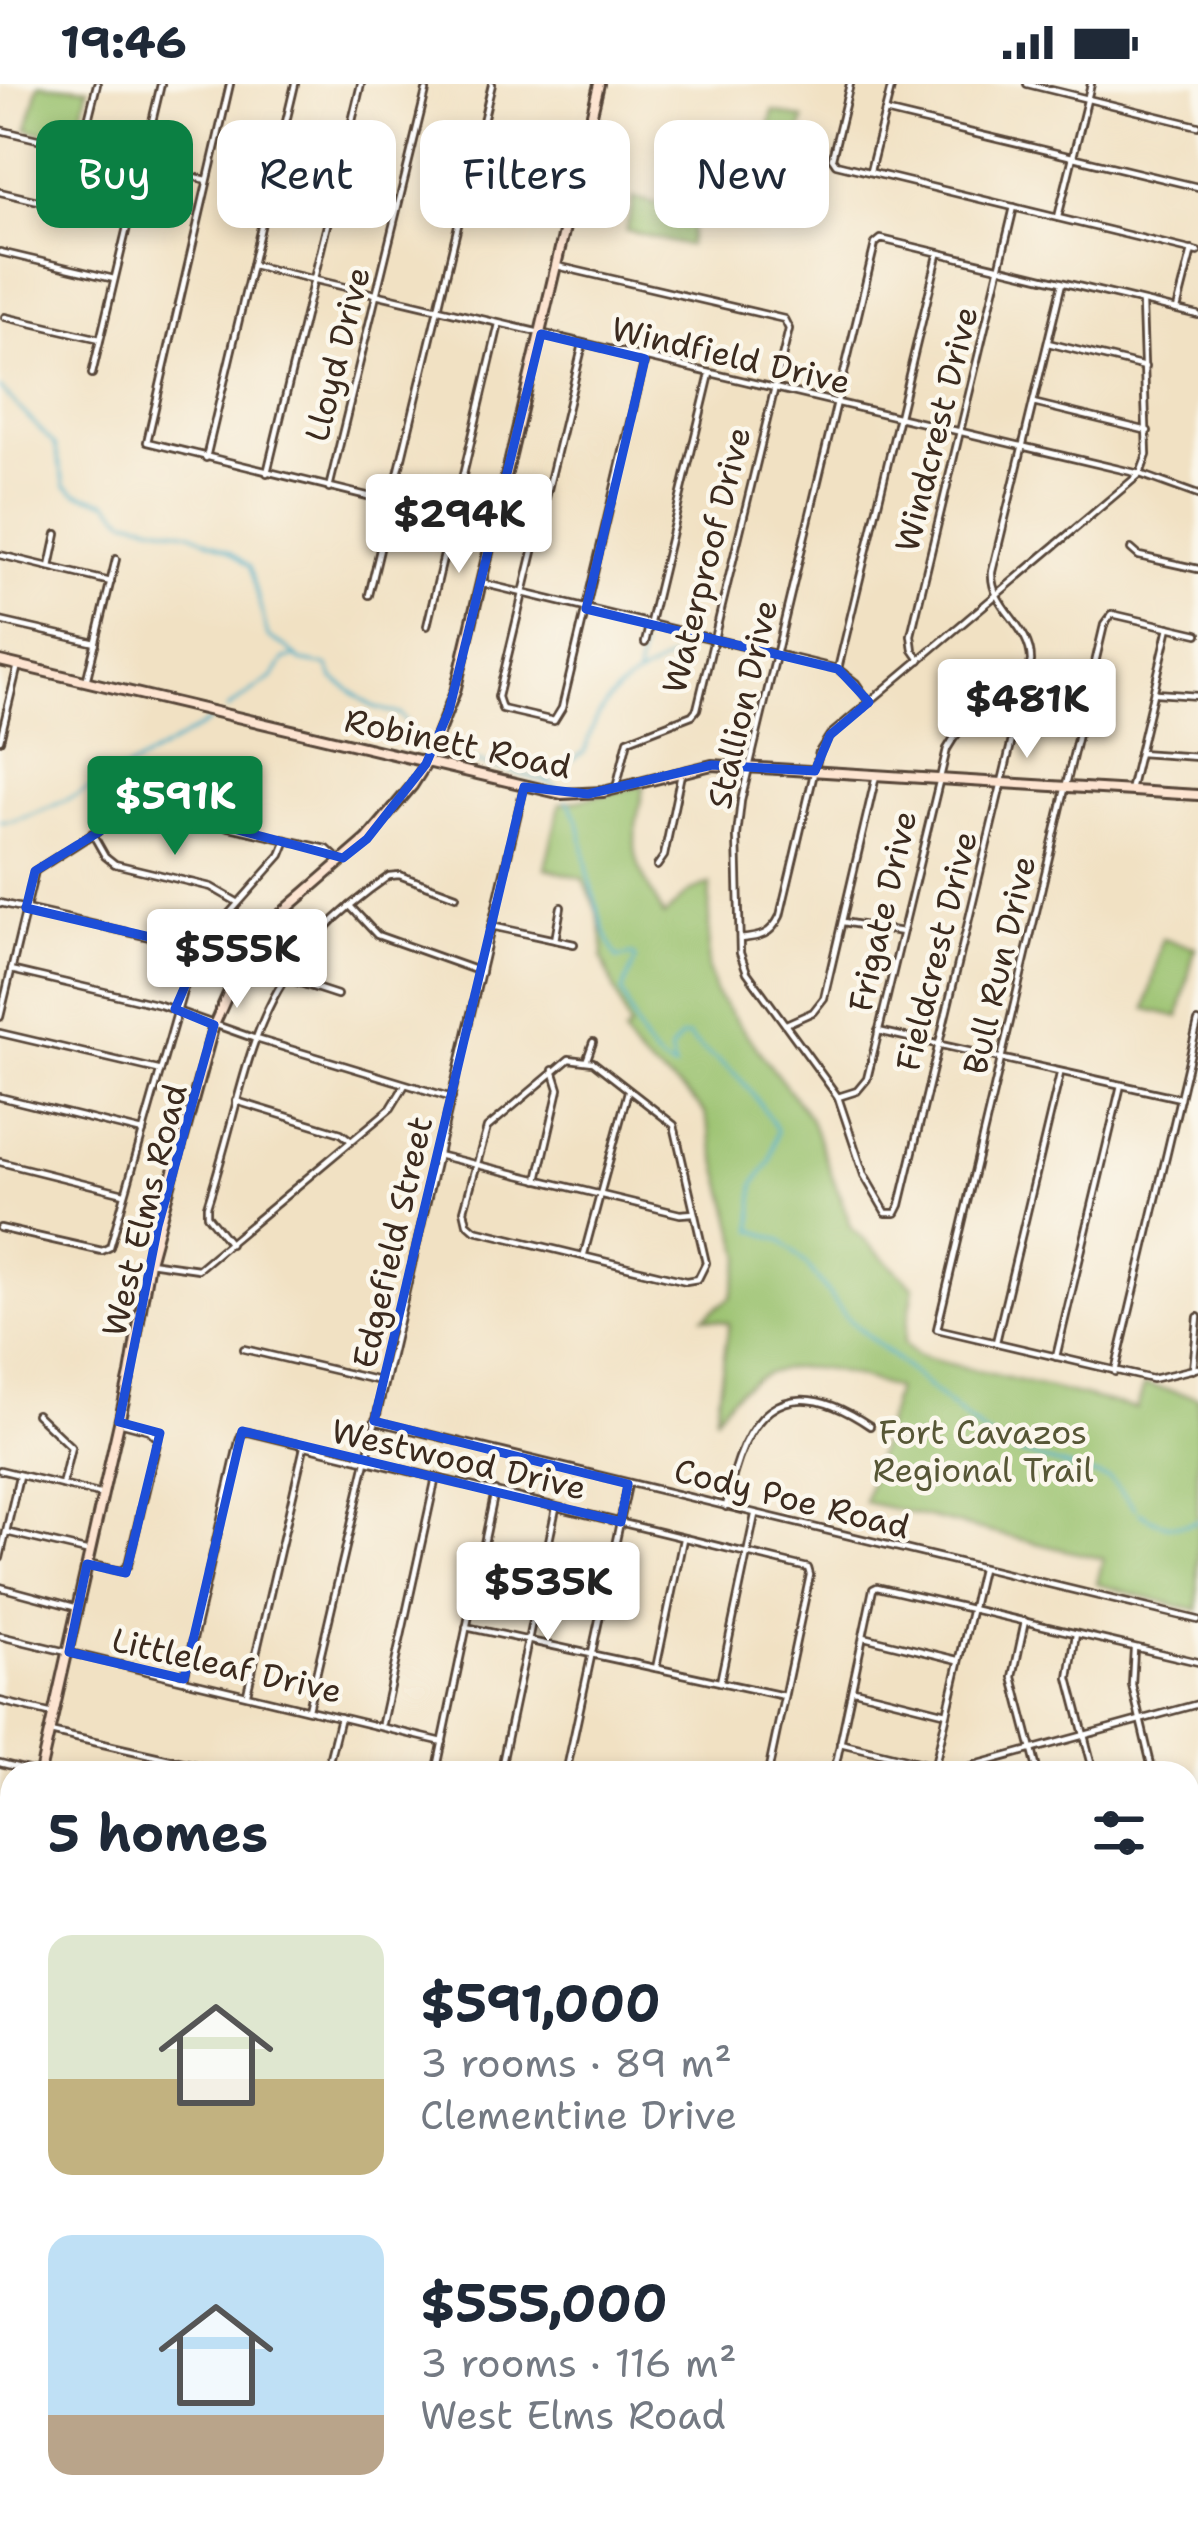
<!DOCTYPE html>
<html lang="en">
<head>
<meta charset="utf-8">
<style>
  body { margin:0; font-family:"Shantell Sans",sans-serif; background:#f2f2f3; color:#1f2937; height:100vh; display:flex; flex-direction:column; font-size:45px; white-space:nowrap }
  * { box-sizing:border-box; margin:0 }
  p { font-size:39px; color:#747a83 }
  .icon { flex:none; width:66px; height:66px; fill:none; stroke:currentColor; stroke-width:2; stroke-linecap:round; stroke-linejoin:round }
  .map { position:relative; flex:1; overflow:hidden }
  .sheet { position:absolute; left:0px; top:1677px; width:1200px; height:768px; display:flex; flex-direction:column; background:#fff; border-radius:36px 36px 0 0; box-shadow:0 6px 18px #0003 }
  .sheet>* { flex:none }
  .banner { position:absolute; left:36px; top:36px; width:1128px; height:108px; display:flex; gap:24px }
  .price { position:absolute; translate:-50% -102px; padding:0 27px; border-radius:12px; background:#fff; color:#222; font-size:39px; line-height:78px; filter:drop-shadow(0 3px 6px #0008) }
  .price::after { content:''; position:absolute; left:50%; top:72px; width:36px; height:27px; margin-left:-18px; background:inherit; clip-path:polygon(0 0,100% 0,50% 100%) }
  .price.current { background:#0b8043; color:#fff }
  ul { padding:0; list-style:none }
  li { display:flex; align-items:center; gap:36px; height:300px; padding:0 48px }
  li span { display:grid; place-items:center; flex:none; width:336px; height:240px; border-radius:24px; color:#555 }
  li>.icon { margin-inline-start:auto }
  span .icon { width:144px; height:144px; fill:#fffc; stroke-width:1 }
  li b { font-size:51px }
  h2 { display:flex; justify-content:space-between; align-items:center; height:144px; padding:0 48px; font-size:51px }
  .tag { padding:0 42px; border-radius:24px; background:#fff; box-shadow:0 6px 18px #0003; font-size:42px; line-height:108px }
  .tag.current { background:#0b8043; color:#fff }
  .status { display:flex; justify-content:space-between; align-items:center; height:84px; padding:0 60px; background:#fff; direction:ltr }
  .status svg { height:33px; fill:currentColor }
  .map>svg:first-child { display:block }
</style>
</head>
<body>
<div class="status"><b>19:46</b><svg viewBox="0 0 49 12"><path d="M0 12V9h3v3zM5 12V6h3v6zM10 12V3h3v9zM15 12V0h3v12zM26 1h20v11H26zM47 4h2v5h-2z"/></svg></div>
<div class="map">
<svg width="1198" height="2445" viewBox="0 0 1198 2445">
  <rect width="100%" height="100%" fill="#fbf7ec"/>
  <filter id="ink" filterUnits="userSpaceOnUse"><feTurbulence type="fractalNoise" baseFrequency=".00833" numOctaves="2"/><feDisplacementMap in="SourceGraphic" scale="24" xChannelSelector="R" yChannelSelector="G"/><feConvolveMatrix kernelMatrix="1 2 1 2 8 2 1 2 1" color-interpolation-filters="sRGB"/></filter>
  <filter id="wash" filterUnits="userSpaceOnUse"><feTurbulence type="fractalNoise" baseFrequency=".004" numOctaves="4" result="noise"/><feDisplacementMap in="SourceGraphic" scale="48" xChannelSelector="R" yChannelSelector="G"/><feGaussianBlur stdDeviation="2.7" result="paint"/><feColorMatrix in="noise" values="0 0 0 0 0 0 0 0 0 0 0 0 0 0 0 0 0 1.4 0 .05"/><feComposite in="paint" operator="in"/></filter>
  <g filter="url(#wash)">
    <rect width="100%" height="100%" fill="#f1e1c3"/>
    <g fill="#99c16d" stroke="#6a7646" stroke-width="3">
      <path d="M39 0 88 4 76 56 27 45Z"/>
      <path d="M773 27 804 35 789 96 758 89Z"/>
      <path d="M725 75 749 81 739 124 715 118Z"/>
      <path d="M750 92 775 98 765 140 740 134Z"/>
      <path d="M634 114 696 129 688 162 626 147Z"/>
      <path d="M644 701C629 770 631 771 664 832L689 808 710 800 708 885 716 910 810 1034 852 1144 914 1203 904 1259 916 1271 929 1275 1137 1325 1144 1301 1198 1313V1527L1097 1500 1103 1475 864 1418 896 1305C828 1282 762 1262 715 1334L729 1239 704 1233 731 1213 742 1173 705 1030C683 997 638 986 624 950L630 945 602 874C607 852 594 815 583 795L545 784 560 720Z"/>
      <path d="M1162 855 1195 863 1179 933 1146 925Z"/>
    </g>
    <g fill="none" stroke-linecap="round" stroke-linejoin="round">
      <g stroke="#45acc4" stroke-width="3">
        <path d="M0 304 55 361 65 402 76 409 108 418 126 435 192 449 229 467 250 483 268 553 285 562 301 577 328 582 333 594 372 622 401 631 417 655 427 661"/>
        <path d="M637 593 671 574"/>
        <path d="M227 625 273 593 285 575 296 573"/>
        <path d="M443 669 549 698"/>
        <path d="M562 706 549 698V690L585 667C593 634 608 610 637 593L641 563"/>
        <path d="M567 716C588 747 581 767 591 800 598 826 604 851 617 874L633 871 636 875 622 908C633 936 645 975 675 985L670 968 681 953 688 952C703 970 718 975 734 989 752 1006 764 1026 777 1046L770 1078 754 1100 753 1146 781 1156 806 1180 847 1234 982 1348 1008 1366 1110 1395 1135 1424"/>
        <path d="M0 737C26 745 184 655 212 635"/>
        <path d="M1139 1428C1160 1442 1175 1445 1198 1437"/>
      </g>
    </g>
  </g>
  <g filter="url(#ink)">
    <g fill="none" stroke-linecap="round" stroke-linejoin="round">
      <defs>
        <g id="street">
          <path d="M230 0 147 358 494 443"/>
          <path d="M850 0 832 74 836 80 1198 168"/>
          <path d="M1027 0 1198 42"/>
          <path d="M885 28 1198 103"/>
          <path d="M0 46 207 96"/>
          <path d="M81 64 97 0"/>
          <path d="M870 87 892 0"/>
          <path d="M0 108 128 138"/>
          <path d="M1058 133 1091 0"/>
          <path d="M0 168 114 195"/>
          <path d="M252 181 1140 390 1198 411"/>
          <path d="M557 182 784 235 789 245 697 625 692 631 628 656 616 704"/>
          <path d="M1062 199 992 488C990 524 1031 541 1031 577L900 1121 896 1129H886L864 1091 838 1013 747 888 740 869 737 752 741 717 875 160 881 155 1198 231"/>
          <path d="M1177 225 1192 166"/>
          <path d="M5 233 100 255"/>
          <path d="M1048 259 1145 283"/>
          <path d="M583 260 498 613 502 625 554 637 562 624 645 275"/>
          <path d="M92 290 161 0"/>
          <path d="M1033 319 1148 347"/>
          <path d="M206 374 295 0"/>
          <path d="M267 389 361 0"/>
          <path d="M329 404 426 7"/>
          <path d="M1131 465 1139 472 1198 485"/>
          <path d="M0 471 111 498"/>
          <path d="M50 483 57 450"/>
          <path d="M481 499 838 585 856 599 869 618"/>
          <path d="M369 511 492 0"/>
          <path d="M0 537 96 559"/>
          <path d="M427 542 499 240"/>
          <path d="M1198 550 1112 530 1104 541 937 1245 1152 1295 1198 1284"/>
          <path d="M645 559 710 290"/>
          <path d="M920 576 913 566 911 551 1014 123"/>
          <path d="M838 585 938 171"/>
          <path d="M86 598 116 475"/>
          <path d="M1156 609 1198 612"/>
          <path d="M0 656 18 581"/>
          <path d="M1139 669 1198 673"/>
          <path d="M1130 707 1169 543"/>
          <path d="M92 749 105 772 115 780 211 803 237 818"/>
          <path d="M657 782 664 772 681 690"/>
          <path d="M0 819 175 859 197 869"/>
          <path d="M350 822 377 851 481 888"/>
          <path d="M843 838 902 848"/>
          <path d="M491 842 574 860"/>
          <path d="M740 855C760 853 771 851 780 832L819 668 830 651 1140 390 1147 371 1142 219"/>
          <path d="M555 856 561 823"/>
          <path d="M11 886 160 921 253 954 452 1014"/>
          <path d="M285 894 337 911"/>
          <path d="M0 933 35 787 136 722 327 765 340 777"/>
          <path d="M786 940 813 928 824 914 876 692"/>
          <path d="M878 947 1180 1014"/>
          <path d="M0 949 158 986"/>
          <path d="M569 975 593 978 674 1041 706 1179 698 1195 686 1197 475 1146 467 1139 464 1126 487 1044Z"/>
          <path d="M587 975 593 958"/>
          <path d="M0 1013 143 1048"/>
          <path d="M838 1013 857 1007 867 995 947 665C959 643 996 605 1021 605"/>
          <path d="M236 1017 341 1049 350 1056"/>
          <path d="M437 1071 680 1130 694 1129"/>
          <path d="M0 1078 124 1109"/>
          <path d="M538 1096 559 1005 553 986"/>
          <path d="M0 1144 102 1167 110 1163 184 904 220 840 281 771 287 756"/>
          <path d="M230 1160 207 1131V1122C256 971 245 892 389 792L399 791 456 812"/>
          <path d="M584 1170 628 1007"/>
          <path d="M149 1178 198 1185 391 1024 405 1001"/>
          <path d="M996 1258 1060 990"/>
          <path d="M244 1265 384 1298"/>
          <path d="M1056 1273 1121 1001"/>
          <path d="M1193 1286 1198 1233"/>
          <path d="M1115 1288 1198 938"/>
          <path d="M36 1330 71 1363 62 1401"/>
          <path d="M374 1337 1198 1536"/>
          <path d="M0 1386 99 1410"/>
          <path d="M726 1423C742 1336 779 1280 870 1342"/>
          <path d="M6 1448 90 1468"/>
          <path d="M0 1474 19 1392"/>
          <path d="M87 1480 121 1487 128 1481 158 1355 149 1346 119 1338"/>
          <path d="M0 1503 78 1524"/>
          <path d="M1025 1537 1013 1593 1038 1689"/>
          <path d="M466 1543 784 1612"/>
          <path d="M1076 1550 1069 1594 1094 1689"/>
          <path d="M0 1552 443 1658"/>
          <path d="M864 1553 958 1576"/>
          <path d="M1134 1565 1132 1601 1153 1689"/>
          <path d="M656 1584 683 1455"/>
          <path d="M184 1595 239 1357 242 1349 248 1348 808 1484 810 1491 768 1689"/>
          <path d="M720 1598 755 1431"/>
          <path d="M854 1606 947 1629"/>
          <path d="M247 1609 304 1363"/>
          <path d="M0 1617 53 1630"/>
          <path d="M308 1625 524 703"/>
          <path d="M382 1639 436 1393"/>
          <path d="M50 1648 231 1689"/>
          <path d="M840 1659 934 1682 964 1684 1198 1620"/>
          <path d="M0 1679 40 1689"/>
          <path d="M326 1689 340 1633"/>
          <path d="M436 1689 495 1407"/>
          <path d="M500 1689 556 1424"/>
          <path d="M566 1689 628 1401"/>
          <path d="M834 1689 873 1505 877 1503 1198 1578"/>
          <path d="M933 1689 981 1485"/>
          <path d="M1188 1774 1198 1731"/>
          <path d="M1188 1799 1198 1802"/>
          <path d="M0 1930 12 1933"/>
          <path d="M0 2002 12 1953"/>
          <path d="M1188 2006 1198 1965"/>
          <path d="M0 2056 12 2059"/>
          <path d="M0 2122 12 2125"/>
          <path d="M1188 2178 1198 2180"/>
          <path d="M1188 2234 1198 2229"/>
          <path d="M0 2277 12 2229"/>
          <path d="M498 2433 548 2445"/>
          <path d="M767 2433 808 2445"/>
          <path d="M1041 2433 1093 2445"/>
          <path d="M26 2445 29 2433"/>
          <path d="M93 2445 95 2433"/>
          <path d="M157 2445 160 2433"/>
          <path d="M337 2445 340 2433"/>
          <path d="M403 2445 405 2433"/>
          <path d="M594 2445 597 2433"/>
          <path d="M661 2445 663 2433"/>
          <path d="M852 2445 855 2433"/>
          <path d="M1031 2445 1032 2433"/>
          <path d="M1137 2445 1140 2433"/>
        </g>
        <g id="secondary">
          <path d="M0 577 562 710 603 708 712 681 1198 711"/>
          <path d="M40 1689 130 1290 149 1178 214 941 243 876 276 834 367 755 412 702 426 680 455 608 599 0"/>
          <path d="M0 1744 12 1747"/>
          <path d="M0 1857 12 1808"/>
          <path d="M1188 2106 1198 2109"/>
        </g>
      </defs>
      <use href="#street" stroke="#564537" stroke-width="10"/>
      <use href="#secondary" stroke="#564537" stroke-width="14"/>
      <use href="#street" stroke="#fff" stroke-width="4.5"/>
      <use href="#secondary" stroke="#fde4d1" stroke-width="8"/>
    </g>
  </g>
  <path fill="none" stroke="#1d4ed8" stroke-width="9" stroke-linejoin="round" d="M541 250 645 275 586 525 838 585 869 618 830 651 815 687 712 681 588 710 524 703 374 1337 628 1400 621 1438 242 1347 184 1595 69 1568 87 1480 126 1489 160 1349 119 1338 158 1142 214 941 175 925 201 865 26 824 35 787 143 721 343 774 367 755 426 680 449 627Z"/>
  <g text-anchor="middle" stroke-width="9" stroke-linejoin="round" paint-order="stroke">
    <g font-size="33" fill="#3b2a1e" stroke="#fbf7ec">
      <text transform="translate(337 270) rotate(-76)" y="12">Lloyd Drive</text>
      <text transform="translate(731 271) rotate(13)" y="12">Windfield Drive</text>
      <text transform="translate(936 345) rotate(-76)" y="12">Windcrest Drive</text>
      <text transform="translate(706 476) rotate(-76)" y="12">Waterproof Drive</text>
      <text transform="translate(742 620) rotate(-77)" y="12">Stallion Drive</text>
      <text transform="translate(458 659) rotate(12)" y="12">Robinett Road</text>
      <text transform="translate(882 827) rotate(-77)" y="12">Frigate Drive</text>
      <text transform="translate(936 867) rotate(-76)" y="12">Fieldcrest Drive</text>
      <text transform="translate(999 881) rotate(-77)" y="12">Bull Run Drive</text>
      <text transform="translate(144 1126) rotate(-76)" y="12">West Elms Road</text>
      <text transform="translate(392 1158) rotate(-77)" y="12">Edgefield Street</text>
      <text transform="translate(459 1375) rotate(13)" y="12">Westwood Drive</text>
      <text transform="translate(792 1414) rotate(14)" y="12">Cody Poe Road</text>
      <text transform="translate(227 1581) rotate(13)" y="12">Littleleaf Drive</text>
    </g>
    <g font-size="33" fill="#575736" stroke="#fbf7ec">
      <text x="983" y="1360">Fort Cavazos<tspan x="983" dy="38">Regional Trail</tspan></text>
    </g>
  </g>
</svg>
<b class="price" style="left:459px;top:492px">$294K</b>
<b class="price" style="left:1027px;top:677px">$481K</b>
<b class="price current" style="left:175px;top:774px">$591K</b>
<b class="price" style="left:237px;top:927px">$555K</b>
<b class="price" style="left:548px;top:1560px">$535K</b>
<div class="banner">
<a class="tag current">Buy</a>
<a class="tag">Rent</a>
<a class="tag">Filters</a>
<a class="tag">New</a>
</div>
<section class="sheet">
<h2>5 homes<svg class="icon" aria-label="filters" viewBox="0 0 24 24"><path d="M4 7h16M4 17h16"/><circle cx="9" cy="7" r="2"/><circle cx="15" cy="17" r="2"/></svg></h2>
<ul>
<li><span style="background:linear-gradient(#dfe7d0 60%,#c2b280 0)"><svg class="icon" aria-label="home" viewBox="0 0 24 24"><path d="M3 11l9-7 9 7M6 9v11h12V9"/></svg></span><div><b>$591,000</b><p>3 rooms · 89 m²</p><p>Clementine Drive</p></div></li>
<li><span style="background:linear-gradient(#bfe0f5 75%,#b9a48a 0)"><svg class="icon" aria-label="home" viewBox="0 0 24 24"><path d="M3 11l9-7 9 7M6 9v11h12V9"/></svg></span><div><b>$555,000</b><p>3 rooms · 116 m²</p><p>West Elms Road</p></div></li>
</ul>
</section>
</div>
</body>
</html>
